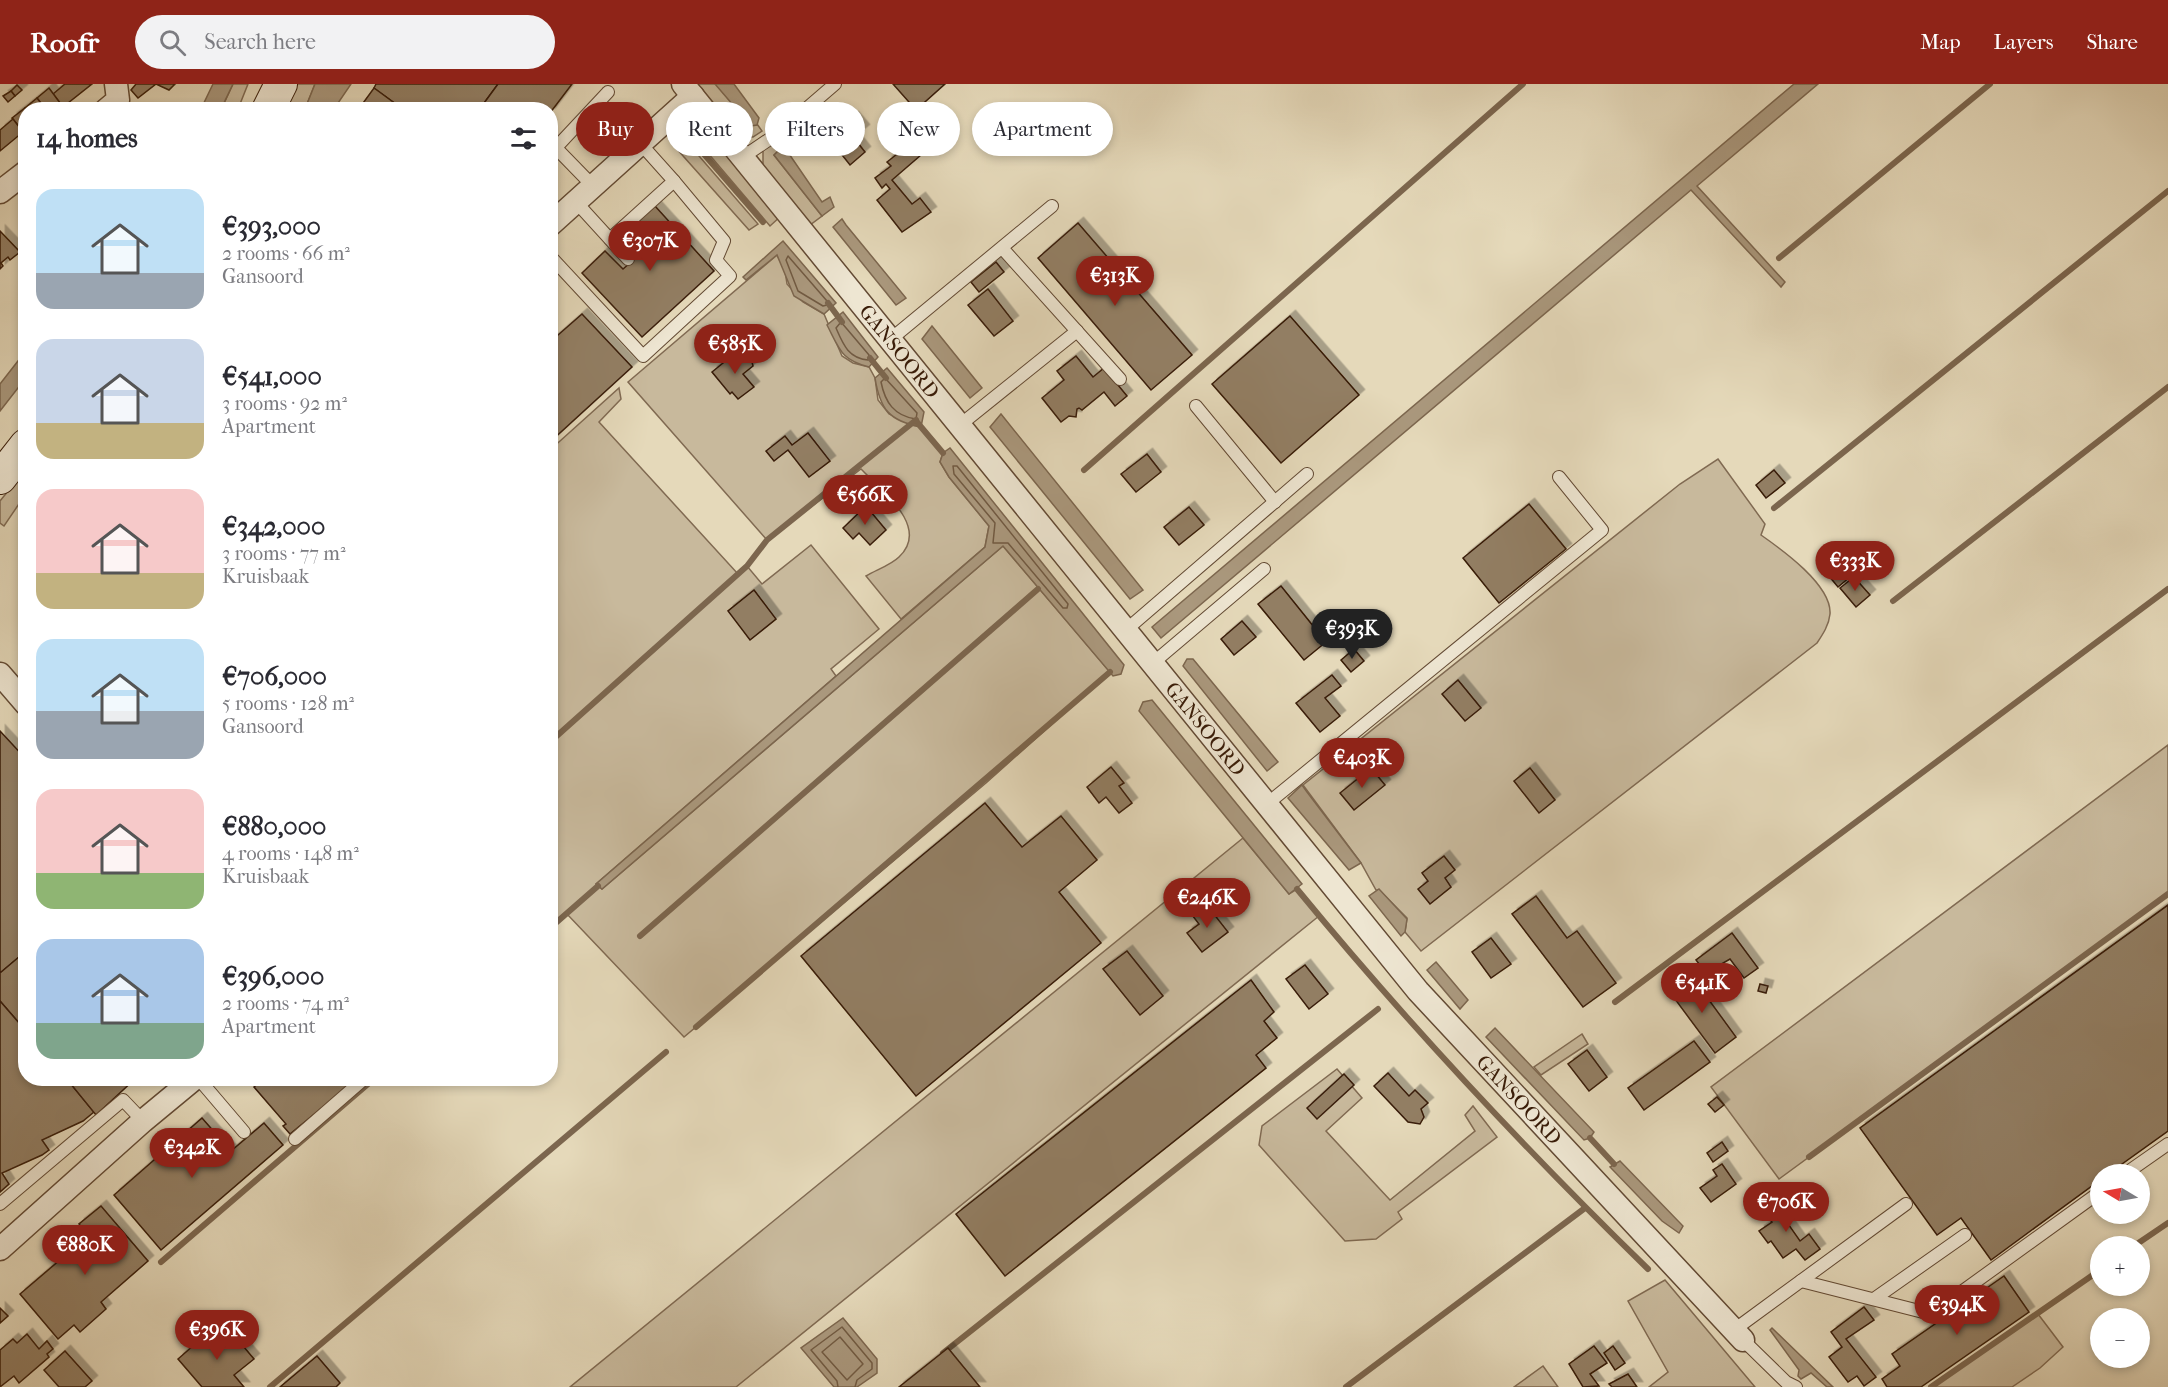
<!DOCTYPE html>
<html lang="en">
<head>
<meta charset="utf-8">
<style>
  body { margin:0; font-family:"IM FELL French Canon",serif; background:#f2f2f3; color:#2b2b33; height:100vh; display:flex; flex-direction:column; font-size:22px; white-space:nowrap }
  * { box-sizing:border-box; margin:0 }
  p { font-size:20px; color:#7c7c81 }
  .icon { flex:none; width:33px; height:33px; fill:none; stroke:currentColor; stroke-width:2; stroke-linecap:round; stroke-linejoin:round }
  .map { position:relative; flex:1; overflow:hidden }
  .panel { position:absolute; left:18px; top:18px; width:540px; height:984px; display:flex; flex-direction:column; background:#fff; border-radius:24px; box-shadow:0 3px 9px #0003 }
  .panel>* { flex:none }
  .hud { position:absolute; left:576px; top:18px; width:570px; height:54px; display:flex; gap:12px }
  .needle { width:39px; rotate:280deg }
  .controls { position:absolute; left:2090px; top:1080px; display:grid; gap:12px }
  .controls a { display:grid; place-items:center; width:60px; height:60px; border-radius:50%; background:#fff; box-shadow:0 3px 9px #0003; font-size:30px }
  .price { position:absolute; translate:-50% -51px; padding:0 14px; border-radius:21px; background:#8f2418; color:#fff; font-size:20px; line-height:39px; filter:drop-shadow(0 2px 3px #0008) }
  .price::after { content:''; position:absolute; left:50%; top:36px; width:18px; height:14px; margin-left:-9px; background:inherit; clip-path:polygon(0 0,100% 0,50% 100%) }
  .price.active { background:#222; color:#fff }
  ul { padding:0; list-style:none }
  li { display:flex; align-items:center; gap:18px; height:150px; padding:0 18px }
  li span { display:grid; place-items:center; flex:none; width:168px; height:120px; border-radius:18px; color:#555 }
  li>.icon { margin-inline-start:auto }
  span .icon { width:72px; height:72px; fill:#fffc; stroke-width:1 }
  li b { font-size:26px }
  h2 { display:flex; justify-content:space-between; align-items:center; height:72px; padding:0 18px; font-size:26px }
  .pill { padding:0 21px; border-radius:27px; background:#fff; box-shadow:0 3px 9px #0003; font-size:21px; line-height:54px }
  .pill.active { background:#8f2418; color:#fff }
  header { display:flex; align-items:center; gap:36px; box-sizing:border-box; height:84px; padding:0 30px; background:#8f2418; color:#fff }
  header strong { font-size:28px }
  nav { display:flex; gap:33px; margin-inline-start:auto; font-size:21px }
  .search { width:420px; height:54px; background:#f2f2f3; display:flex; align-items:center; gap:15px; box-sizing:border-box; padding:0 21px; border-radius:33px; color:#7c7c81; font-size:22px }
  .map>svg:first-child { display:block }
</style>
</head>
<body>
<header>
<strong>Roofr</strong>
<div class="search"><svg class="icon" aria-label="search" viewBox="0 0 24 24"><circle cx="10" cy="10" r="6"/><path d="M15 15l6 6"/></svg>Search here</div>
<nav><a>Map</a><a>Layers</a><a>Share</a></nav>
</header>
<div class="map">
<svg width="2168" height="1303" viewBox="0 0 2168 1303">
  <defs>
    <filter id="shadow"><feDropShadow dx="5.5" dy="-5.5" stdDeviation="0" flood-color="#0004"/></filter>
  </defs>
  <rect width="100%" height="100%" fill="#e5d9ba"/>
  <filter id="stains"><feTurbulence type="fractalNoise" baseFrequency=".00333" numOctaves="4"/><feColorMatrix values="0 0 0 0 .2 0 0 0 0 .09 0 0 0 0 .02 0 0 0 .5 -.17"/></filter>
  <radialGradient id="worn" r=".72"><stop offset=".6" stop-color="#630" stop-opacity="0"/><stop offset="1" stop-color="#630" stop-opacity=".3"/></radialGradient>
  <g fill="#c8b99c" stroke="#806a52" stroke-width="1.5">
    <path d="M233 0H248L238 25 221 26Z"/>
    <path d="M296 0H315L305 25 282 26Z"/>
    <path d="M696 0H716L751 42 757 40 762 47 753 53H739Z"/>
    <path d="M694 46 712 53 782 131 770 142 707 68 699 72 758 140 749 146 676 64Z"/>
    <path d="M779 54 782 64 774 71 822 132 810 141 763 82V65Z"/>
    <path d="M777 171 785 187 787 200 803 218 824 230 842 272 853 279 869 283 875 294 878 316 889 330 921 343 943 369 940 378 949 393 989 442 985 463 901 535 866 492C876 486 891 481 899 473 931 443 881 406 861 385L767 456 628 298Z"/>
    <path d="M619 304 621 315 599 338 738 490 747 482 762 500 811 461 879 545 831 585 836 592 596 800 602 805 1003 462 1110 588 986 699 684 953 567 830 551 844 550 366Z"/>
    <path d="M1718 375 1765 440 1761 451C1781 465 1832 501 1830 530 1829 541 1823 550 1817 559L1421 867 1405 848 1407 834 1379 806H1376L1361 779 1303 701 1680 400Z"/>
    <path d="M25 386V411L4 442 0 439V417Z"/>
    <path d="M2168 661V810L1779 1095 1711 1003Z"/>
    <path d="M1243 754 1289 810 1297 805 1319 832 736 1303H570Z"/>
    <path d="M1582 950 1588 960 1541 991 1534 983Z"/>
    <path d="M1337 985 1362 1014 1326 1047 1390 1116 1475 1047 1465 1031 1473 1022 1497 1053 1398 1128 1402 1135 1376 1155 1345 1157 1259 1061 1262 1042Z"/>
    <path d="M1665 1196 1755 1303H1649L1668 1288 1628 1217Z"/>
    <path d="M2038 1230 2063 1263 2040 1284 2012 1303H1933Z"/>
    <path d="M1543 1282 1558 1303H1514Z"/>
  </g>
  <g fill="#aa987d" stroke="#7c664e" stroke-width="1.5">
    <path d="M213 0H233L221 25H201Z"/>
    <path d="M315 0H351L334 25H305Z"/>
    <path d="M715 0H734L759 34 757 41 751 42Z"/>
    <path d="M1794 0H1818L1697 102 1785 198 1781 203 1691 106 1161 554 1152 543Z"/>
    <path d="M785 64 822 118 830 113 834 123 822 132 774 71 780 65Z"/>
    <path d="M842 135 846 141 906 214 896 221 833 143Z"/>
    <path d="M783 157 836 219 824 230 794 212 777 171 746 196 743 193Z"/>
    <path d="M843 228 878 273 869 283C841 276 840 266 827 241Z"/>
    <path d="M932 242 982 304 970 314 922 255Z"/>
    <path d="M25 268V295L0 327V300Z"/>
    <path d="M887 284 924 328 921 343C889 337 880 325 875 294Z"/>
    <path d="M1001 330 1143 506 1130 515 990 343Z"/>
    <path d="M950 364 1124 581 1121 590 1113 592 1003 462 602 805 596 800 985 463 989 442 949 393 940 378 943 369Z"/>
    <path d="M1187 575H1193L1278 678 1267 687 1183 582Z"/>
    <path d="M1152 616 1302 800 1289 810 1139 627 1143 618Z"/>
    <path d="M1302 701 1307 708 1361 779 1349 786 1288 714Z"/>
    <path d="M1379 805 1407 835 1405 848 1401 852 1369 812Z"/>
    <path d="M1436 878 1468 916 1460 925 1427 886Z"/>
    <path d="M1495 944 1594 1048 1590 1054 1584 1056 1486 953Z"/>
    <path d="M1620 1077 1683 1142 1679 1149 1662 1137 1610 1083Z"/>
    <path d="M843 1234 877 1275V1289L857 1303H834L801 1264Z"/>
    <path d="M1772 1244 1833 1303H1827L1811 1289 1801 1295 1798 1292 1799 1286 1770 1246Z"/>
  </g>
  <g fill="none" stroke-linecap="round" stroke-linejoin="round">
    <g stroke="#715a42" stroke-width="1.5">
      <path d="M788 172 827 217V221L823 222 798 207 786 176Z"/>
      <path d="M841 238 869 271 868 276C848 274 843 260 836 244Z"/>
      <path d="M885 294 917 329 916 335C894 332 885 318 881 298Z"/>
      <path d="M953 382H957L1068 520 1067 524H1063L1008 459H993L995 439 954 390Z"/>
      <path d="M840 1253 863 1280 847 1296 822 1268Z"/>
      <path d="M838 1303 837 1297 811 1266 842 1243 872 1279V1285L857 1296 855 1303"/>
    </g>
    <g stroke="#7c664e" stroke-width="6">
      <path d="M703 69 763 138"/>
      <path d="M1779 174 1990 0"/>
      <path d="M828 219 842 238"/>
      <path d="M870 274 886 294"/>
      <path d="M916 337 943 369"/>
      <path d="M1084 386 1523 0"/>
      <path d="M1774 424 2168 107"/>
      <path d="M1893 517 2168 303"/>
      <path d="M550 658 747 482 767 456 916 336"/>
      <path d="M1297 805C1407 939 1524 1064 1648 1185"/>
      <path d="M550 844 598 802"/>
      <path d="M640 852 1038 505"/>
      <path d="M1615 918 2168 505"/>
      <path d="M696 943 1110 588"/>
      <path d="M1590 1054 1614 1080"/>
      <path d="M1809 1073 2168 810"/>
      <path d="M2134 1162 2168 1139"/>
      <path d="M161 1178 375 994"/>
      <path d="M943 1269 1378 925"/>
      <path d="M270 1303 666 968"/>
      <path d="M1346 1303 1585 1124"/>
      <path d="M1931 1303 2100 1186"/>
    </g>
  </g>
  <g fill="#927e64" stroke="#381b07" stroke-width="1.5" filter="url(#shadow)">
    <path d="M65 0H92L63 23 53 10Z"/>
    <path d="M136 0H156L138 14 131 6Z"/>
    <path d="M156 0H175L169 6Z"/>
    <path d="M376 0H498L479 26H404L374 4Z"/>
    <path d="M498 0H572L550 29V26H479Z"/>
    <path d="M893 0H945L916 26Z"/>
    <path d="M17 1 22 6 15 12 11 7Z"/>
    <path d="M49 4 63 23 60 26H46L37 14Z"/>
    <path d="M374 4 404 26H358Z"/>
    <path d="M11 7 15 12 8 18 3 12Z"/>
    <path d="M37 14 46 26H26L25 24Z"/>
    <path d="M25 24 26 26V51L12 34Z"/>
    <path d="M853 33 864 46 854 54 865 68 850 81 831 57 844 46 841 42Z"/>
    <path d="M13 35 23 48 0 67V46Z"/>
    <path d="M911 59 921 71 892 96 912 120 920 114 931 128 902 148 877 116 890 105 886 100 882 104 875 94 891 82 887 78Z"/>
    <path d="M655 122 714 187 642 253 582 189 605 167 623 185 639 171 619 149Z"/>
    <path d="M1078 139 1192 271 1151 306 1038 174Z"/>
    <path d="M0 147 20 168 10 176 8 173 1 179 3 182 0 185Z"/>
    <path d="M996 178 1004 188 979 208 971 198Z"/>
    <path d="M988 205 1013 237 994 252 968 221Z"/>
    <path d="M582 230 632 283 550 358V258Z"/>
    <path d="M1290 232 1359 311 1281 379 1212 300Z"/>
    <path d="M739 266 752 278 753 282 743 290 754 303 738 315 732 308 730 310 712 288Z"/>
    <path d="M1076 272 1093 293 1104 284 1127 312 1115 322 1104 308 1082 326 1079 324 1077 325 1076 333 1069 332 1061 338 1042 314 1064 296 1057 287Z"/>
    <path d="M808 349 830 377 809 393 788 366 774 377 766 367 785 352 792 361Z"/>
    <path d="M1147 370 1161 388 1136 408 1121 390Z"/>
    <path d="M1774 386 1785 399 1766 414 1756 401Z"/>
    <path d="M1529 420 1566 465 1499 519 1463 474Z"/>
    <path d="M866 422 886 446 870 461 859 449 853 455 843 444Z"/>
    <path d="M1189 423 1204 441 1179 461 1164 443Z"/>
    <path d="M1835 477 1850 493 1838 503 1824 486Z"/>
    <path d="M1854 493 1870 511 1856 523 1840 504Z"/>
    <path d="M1281 502 1326 558 1304 576 1258 520Z"/>
    <path d="M754 506 776 535 750 556 728 527Z"/>
    <path d="M1242 537 1256 553 1234 571 1221 555Z"/>
    <path d="M1354 565 1364 577 1351 588 1341 576Z"/>
    <path d="M1332 591 1341 602 1325 614 1340 632 1320 648 1296 619Z"/>
    <path d="M1458 596 1481 624 1465 637 1442 610Z"/>
    <path d="M0 647 26 675V839L21 842 26 847V867L0 889Z"/>
    <path d="M1111 683 1124 699 1119 702 1132 719 1119 729 1106 713 1099 719 1087 703Z"/>
    <path d="M1371 684 1385 701 1354 726 1340 709Z"/>
    <path d="M1530 684 1555 716 1539 729 1514 697Z"/>
    <path d="M985 719 1022 763 1061 732 1097 776 1059 808 1101 859 916 1012 801 872Z"/>
    <path d="M1444 772 1455 786 1445 794 1451 803 1430 820 1418 805 1428 797 1422 789Z"/>
    <path d="M1536 812 1567 854 1577 847 1616 899 1583 923 1512 830Z"/>
    <path d="M1206 820 1228 848 1202 868 1187 849 1199 840 1192 831Z"/>
    <path d="M2168 821V1047L2108 1090H2100V1096L1991 1176 1961 1134 1937 1151 1860 1044Z"/>
    <path d="M1732 849 1758 884 1744 894 1730 875 1706 889 1696 876Z"/>
    <path d="M1491 854 1511 880 1491 894 1472 868Z"/>
    <path d="M26 867V947L0 917V889Z"/>
    <path d="M1127 867 1163 912 1140 931 1103 885Z"/>
    <path d="M1305 881 1328 910 1309 925 1286 895Z"/>
    <path d="M1690 890 1736 953 1715 969 1669 907Z"/>
    <path d="M1251 896 1274 928 1264 937 1277 954 1256 971 1266 984 1005 1192 956 1130Z"/>
    <path d="M1760 900 1768 902 1766 909 1758 907Z"/>
    <path d="M0 917 26 947V994H66L94 1028 83 1037 42 1056 49 1066 42 1071 2 1089 9 1100 0 1108Z"/>
    <path d="M1694 957 1710 978 1644 1026 1628 1004Z"/>
    <path d="M1587 966 1607 993 1589 1007 1568 980Z"/>
    <path d="M1388 989 1409 1012 1415 1006 1428 1019 1421 1025 1424 1033 1420 1040 1408 1038 1374 1002Z"/>
    <path d="M1344 990 1354 1001 1317 1035 1307 1024Z"/>
    <path d="M66 994H136L96 1031Z"/>
    <path d="M264 994H279L281 998 285 994 356 996 290 1050 283 1042 286 1040 254 1003Z"/>
    <path d="M1717 1013 1724 1021 1715 1028 1708 1020Z"/>
    <path d="M202 1034 231 1067 264 1039 283 1061 161 1166 114 1111Z"/>
    <path d="M1722 1058 1728 1067 1713 1078 1707 1069Z"/>
    <path d="M1722 1080 1736 1100 1711 1118 1700 1104 1717 1092 1713 1086Z"/>
    <path d="M1784 1115 1795 1130 1786 1137 1800 1157 1809 1150 1820 1165 1805 1176 1796 1165 1783 1174 1771 1157 1768 1159 1759 1147 1772 1138 1764 1129Z"/>
    <path d="M101 1122 148 1177 101 1218 106 1225 80 1248 74 1241 58 1255 20 1210 88 1152 79 1140Z"/>
    <path d="M2004 1192 2029 1228 1921 1303H1887L1882 1295 1900 1282 1892 1270Z"/>
    <path d="M1864 1223 1874 1236 1846 1255 1876 1293 1864 1302 1857 1292 1848 1298 1829 1273 1842 1263 1831 1248Z"/>
    <path d="M0 1224 8 1232 0 1239Z"/>
    <path d="M227 1243 254 1275 234 1291 244 1303H202L178 1275 202 1254 206 1259Z"/>
    <path d="M27 1250 39 1265 47 1257 53 1265 47 1270 49 1273 19 1299 14 1292 0 1303V1266L13 1255 17 1259Z"/>
    <path d="M1594 1262 1607 1279 1590 1290 1599 1302 1583 1303 1569 1280Z"/>
    <path d="M1613 1262 1625 1279 1615 1286 1604 1269Z"/>
    <path d="M948 1264 980 1303H899Z"/>
    <path d="M65 1267 92 1297 85 1303H59L44 1286Z"/>
    <path d="M317 1272 340 1299 336 1303H280Z"/>
    <path d="M1628 1290 1637 1303H1612L1609 1300Z"/>
  </g>
  <g fill="none" stroke-linecap="round" stroke-linejoin="round">
    <defs>
      <g id="lane">
        <path d="M556 64 593 102"/>
        <path d="M550 70 608 8"/>
        <path d="M743 73 777 50 835 0"/>
        <path d="M576 118 628 175"/>
        <path d="M610 155 674 97 640 59"/>
        <path d="M1003 165 1120 295"/>
        <path d="M550 172 643 272 730 192 716 176 724 157 674 97"/>
        <path d="M891 255 1052 122"/>
        <path d="M1196 322 1275 418"/>
        <path d="M960 341 1077 247"/>
        <path d="M1126 546 1307 390"/>
        <path d="M1153 579 1264 485"/>
        <path d="M1267 720 1602 446 1559 393"/>
        <path d="M198 994 244 1048"/>
        <path d="M295 1055 365 994"/>
        <path d="M2125 1090 2168 1060"/>
        <path d="M0 1120 123 1016 143 1037"/>
        <path d="M1801 1197 1931 1230 2100 1108"/>
        <path d="M1874 1215 1965 1151"/>
        <path d="M1734 1246 1906 1120"/>
        <path d="M1743 1256 1786 1298 1796 1303"/>
      </g>
      <g id="street">
        <path id="s1" d="M683 0 1418 907 1743 1256"/>
        <path d="M106 26 118 16 116 0"/>
        <path d="M0 108 26 88"/>
        <path d="M550 141 693 12"/>
        <path d="M0 590 26 620"/>
        <path d="M0 1165 143 1037 195 994"/>
      </g>
      <g id="secondary">
        <path d="M268 26 281 0"/>
        <path d="M0 394 26 361"/>
      </g>
    </defs>
    <use href="#lane" stroke="#634a34" stroke-width="14"/>
    <use href="#street" stroke="#634a34" stroke-width="25"/>
    <use href="#secondary" stroke="#381b07" stroke-width="34"/>
    <use href="#lane" stroke="#eee6d2" stroke-width="12"/>
    <use href="#street" stroke="#eee6d2" stroke-width="22"/>
    <use href="#secondary" stroke="#eee6d2" stroke-width="32"/>
  </g>
  <g text-anchor="middle" stroke-width="5" stroke-linejoin="round" paint-order="stroke">
    <g font-size="20" fill="#381b07" stroke="#eee6d2">
      <text dy="7" stroke="none"><textPath href="#s1" startOffset="344">GANSOORD</textPath></text>
      <text dy="7" stroke="none"><textPath href="#s1" startOffset="830">GANSOORD</textPath></text>
      <text dy="7" stroke="none"><textPath href="#s1" startOffset="1316">GANSOORD</textPath></text>
    </g>
  </g>
  <rect width="100%" height="100%" filter="url(#stains)"/>
  <rect width="100%" height="100%" fill="url(#worn)"/>
</svg>
<div class="controls">
<a><svg class="needle" viewBox="-14 -14 28 28"><path d="M0-13l5 13h-10z" fill="#e53935"/><path d="M0 13l5-13h-10z" fill="#7c7c81"/></svg></a>
<a>+</a>
<a>−</a>
</div>
<b class="price" style="left:650px;top:188px">€307K</b>
<b class="price" style="left:1115px;top:223px">€313K</b>
<b class="price" style="left:735px;top:291px">€585K</b>
<b class="price" style="left:865px;top:442px">€566K</b>
<b class="price" style="left:1855px;top:508px">€333K</b>
<b class="price active" style="left:1352px;top:576px">€393K</b>
<b class="price" style="left:1362px;top:705px">€403K</b>
<b class="price" style="left:1207px;top:845px">€246K</b>
<b class="price" style="left:1702px;top:930px">€541K</b>
<b class="price" style="left:192px;top:1095px">€342K</b>
<b class="price" style="left:1786px;top:1149px">€706K</b>
<b class="price" style="left:85px;top:1192px">€880K</b>
<b class="price" style="left:1957px;top:1252px">€394K</b>
<b class="price" style="left:217px;top:1277px">€396K</b>
<div class="hud">
<a class="pill active">Buy</a>
<a class="pill">Rent</a>
<a class="pill">Filters</a>
<a class="pill">New</a>
<a class="pill">Apartment</a>
</div>
<section class="panel">
<h2>14 homes<svg class="icon" aria-label="filters" viewBox="0 0 24 24"><path d="M4 7h16M4 17h16"/><circle cx="9" cy="7" r="2"/><circle cx="15" cy="17" r="2"/></svg></h2>
<ul>
<li><span style="background:linear-gradient(#bfe0f5 70%,#9aa5b1 0)"><svg class="icon" aria-label="home" viewBox="0 0 24 24"><path d="M3 11l9-7 9 7M6 9v11h12V9"/></svg></span><div><b>€393,000</b><p>2 rooms · 66 m²</p><p>Gansoord</p></div></li>
<li><span style="background:linear-gradient(#c9d6e8 70%,#c2b280 0)"><svg class="icon" aria-label="home" viewBox="0 0 24 24"><path d="M3 11l9-7 9 7M6 9v11h12V9"/></svg></span><div><b>€541,000</b><p>3 rooms · 92 m²</p><p>Apartment</p></div></li>
<li><span style="background:linear-gradient(#f6c9c9 70%,#c2b280 0)"><svg class="icon" aria-label="home" viewBox="0 0 24 24"><path d="M3 11l9-7 9 7M6 9v11h12V9"/></svg></span><div><b>€342,000</b><p>3 rooms · 77 m²</p><p>Kruisbaak</p></div></li>
<li><span style="background:linear-gradient(#bfe0f5 60%,#9aa5b1 0)"><svg class="icon" aria-label="home" viewBox="0 0 24 24"><path d="M3 11l9-7 9 7M6 9v11h12V9"/></svg></span><div><b>€706,000</b><p>5 rooms · 128 m²</p><p>Gansoord</p></div></li>
<li><span style="background:linear-gradient(#f6c9c9 70%,#8fb573 0)"><svg class="icon" aria-label="home" viewBox="0 0 24 24"><path d="M3 11l9-7 9 7M6 9v11h12V9"/></svg></span><div><b>€880,000</b><p>4 rooms · 148 m²</p><p>Kruisbaak</p></div></li>
<li><span style="background:linear-gradient(#a9c7e8 70%,#7fa58c 0)"><svg class="icon" aria-label="home" viewBox="0 0 24 24"><path d="M3 11l9-7 9 7M6 9v11h12V9"/></svg></span><div><b>€396,000</b><p>2 rooms · 74 m²</p><p>Apartment</p></div></li>
</ul>
</section>
</div>
</body>
</html>
